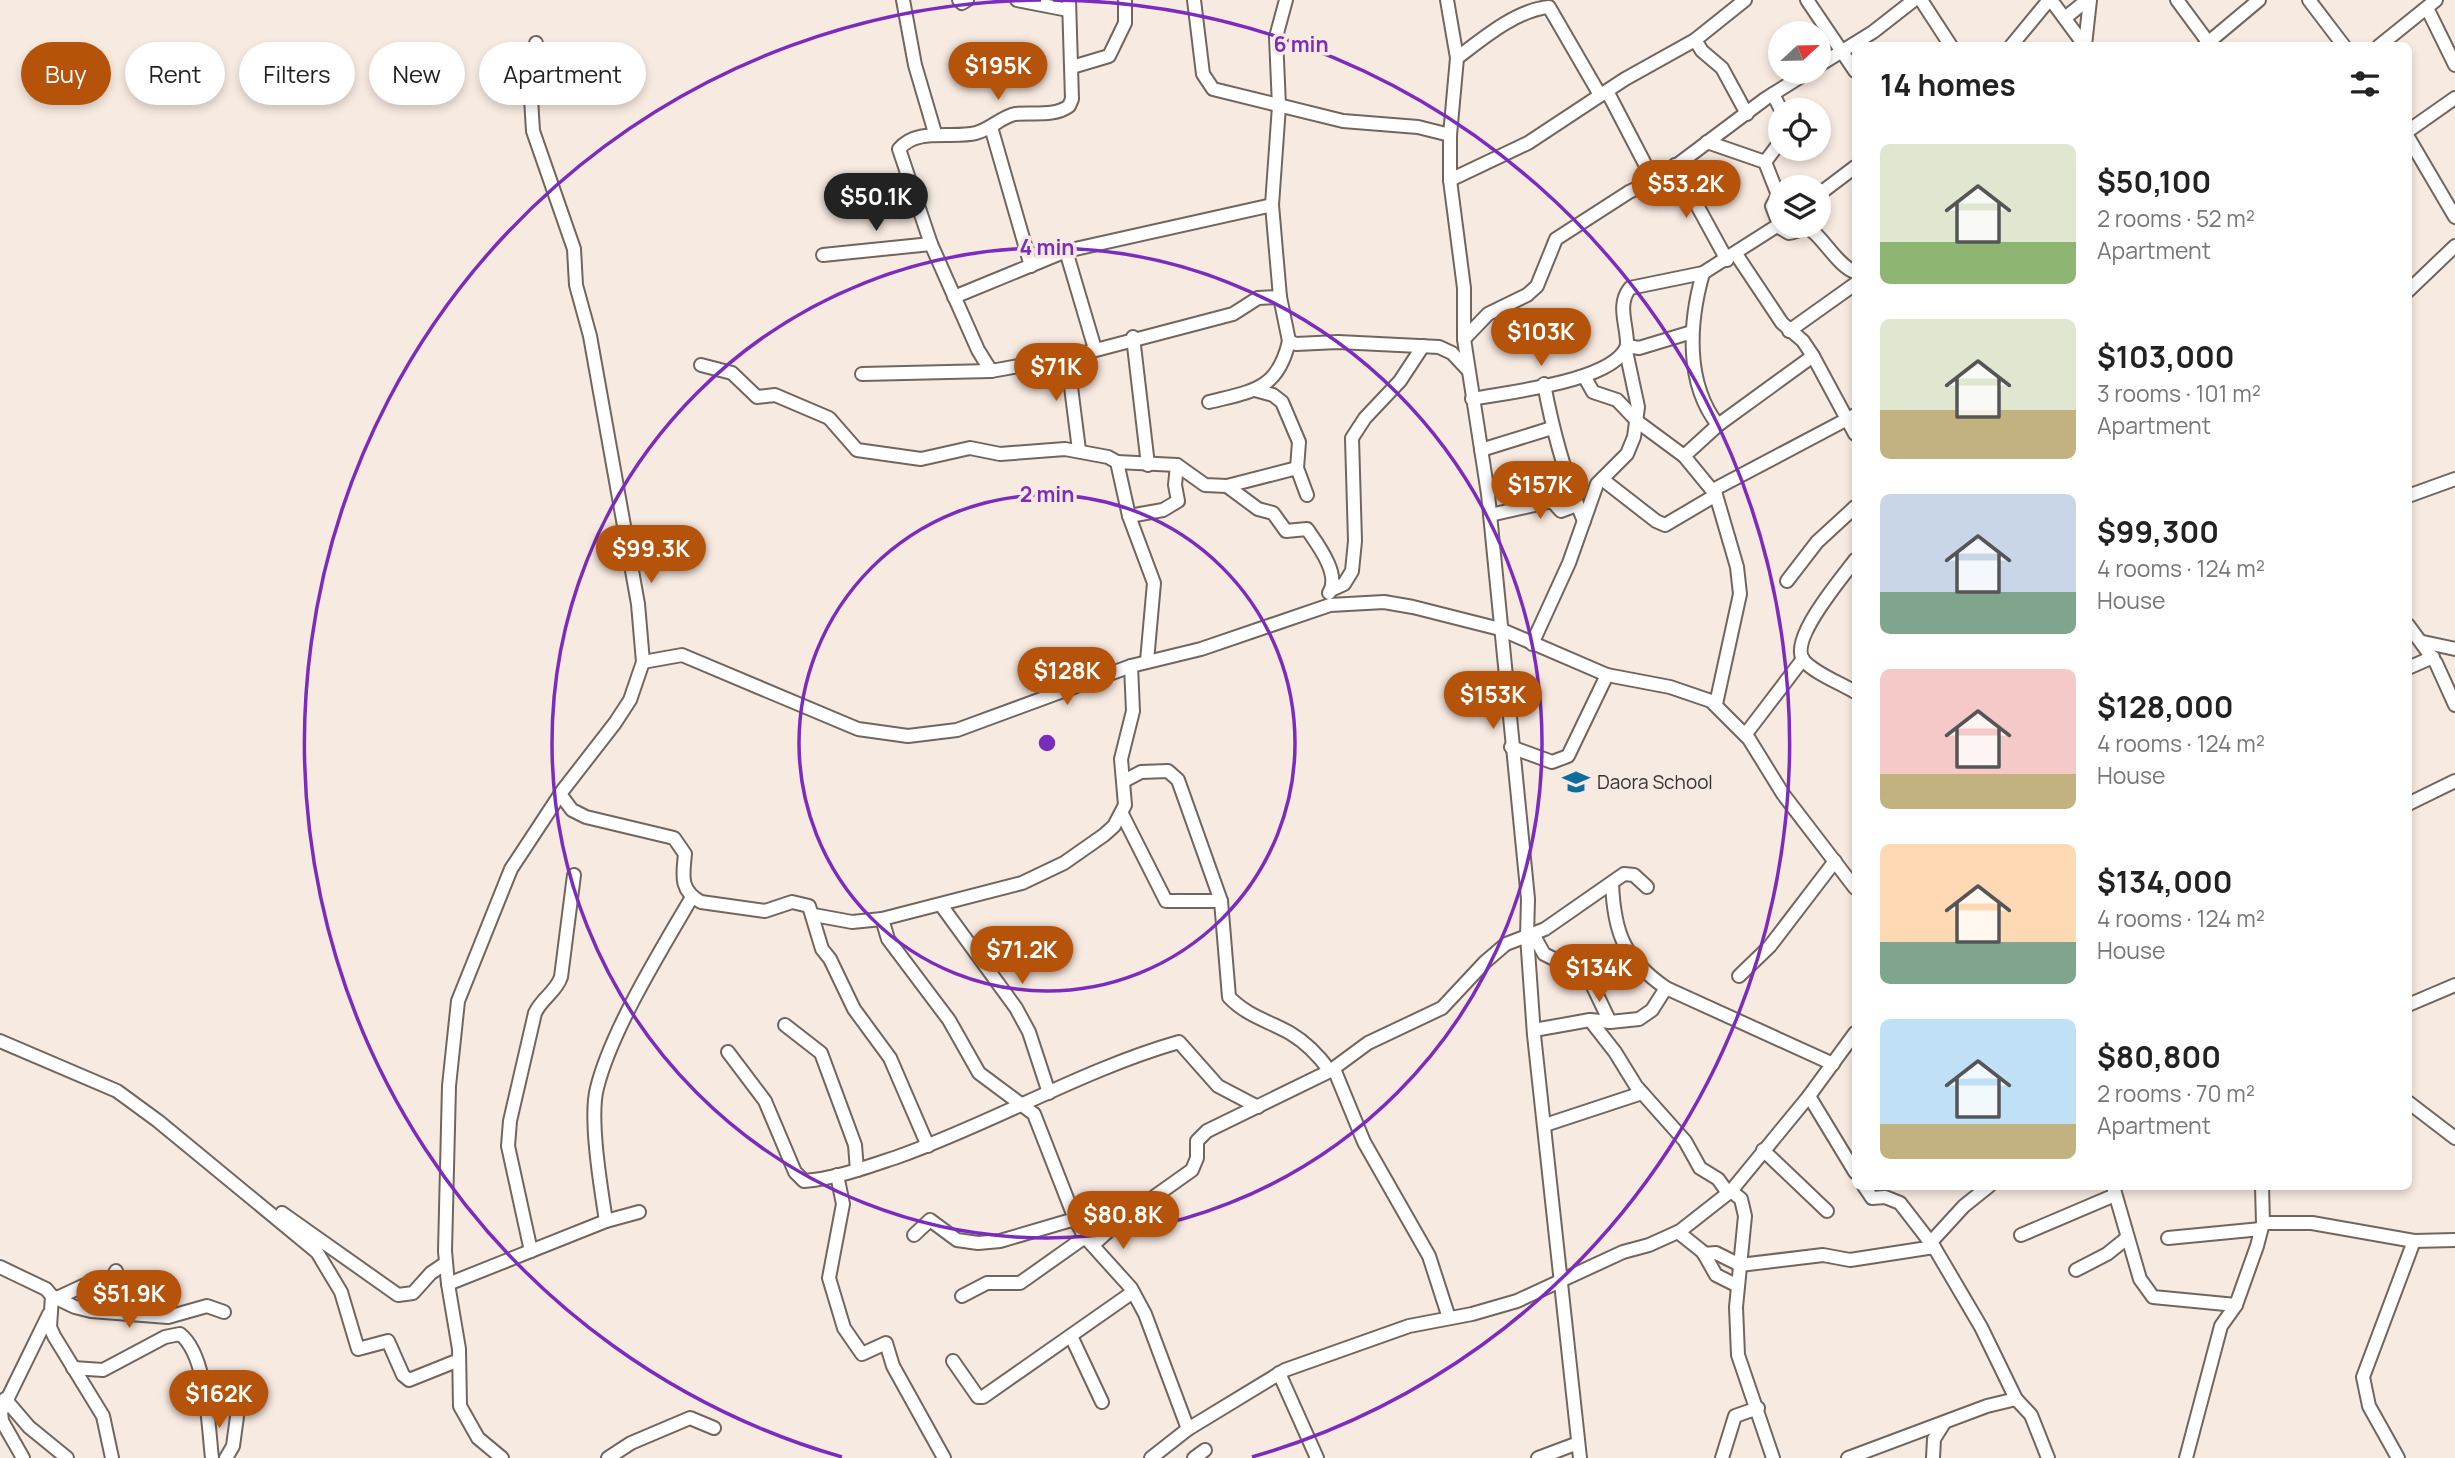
<!DOCTYPE html>
<html lang="en">
<head>
<meta charset="utf-8">
<style>
  body { margin:0; font-family:Manrope,sans-serif; background:#f6f6f6; color:#222; height:100vh; display:flex; flex-direction:column; font-size:26px; white-space:nowrap }
  * { box-sizing:border-box; margin:0 }
  p { font-size:23px; color:#767676 }
  .icon { flex:none; width:38px; height:38px; fill:none; stroke:currentColor; stroke-width:2; stroke-linecap:round; stroke-linejoin:round }
  .map { position:relative; flex:1; overflow:hidden }
  .sheet { position:absolute; left:1852px; top:42px; width:560px; height:1148px; display:flex; flex-direction:column; background:#fff; border-radius:10px; box-shadow:0 4px 10px #0003 }
  .sheet>* { flex:none }
  .top-card { position:absolute; left:21px; top:42px; width:665px; height:63px; display:flex; gap:14px }
  .needle { width:46px; rotate:68deg }
  .fabs { position:absolute; left:1768px; top:21px; display:grid; gap:14px }
  .fabs a { display:grid; place-items:center; width:63px; height:63px; border-radius:50%; background:#fff; box-shadow:0 4px 10px #0003; font-size:35px }
  .price { position:absolute; translate:-50% -60px; padding:0 16px; border-radius:24px; background:#b45309; color:#fff; font-size:23px; line-height:46px; filter:drop-shadow(0 2px 4px #0008) }
  .price::after { content:''; position:absolute; left:50%; top:42px; width:21px; height:16px; margin-left:-10px; background:inherit; clip-path:polygon(0 0,100% 0,50% 100%) }
  .price.on { background:#222; color:#fff }
  ul { padding:0; list-style:none }
  li { display:flex; align-items:center; gap:21px; height:175px; padding:0 28px }
  li span { display:grid; place-items:center; flex:none; width:196px; height:140px; border-radius:10px; color:#555 }
  li>.icon { margin-inline-start:auto }
  span .icon { width:84px; height:84px; fill:#fffc; stroke-width:1 }
  li b { font-size:30px }
  h2 { display:flex; justify-content:space-between; align-items:center; height:84px; padding:0 28px; font-size:30px }
  .pill { padding:0 24px; border-radius:32px; background:#fff; box-shadow:0 4px 10px #0003; font-size:24px; line-height:63px }
  .pill.on { background:#b45309; color:#fff }
  .map>svg:first-child { display:block }
</style>
</head>
<body>
<div class="map">
<svg width="2455" height="1458" viewBox="0 0 2455 1458">
  <rect width="100%" height="100%" fill="#f7eae1"/>
  <g fill="none" stroke-linecap="round" stroke-linejoin="round">
    <defs>
      <g id="minor">
        <path d="M903 0 915 65 935 133"/>
        <path d="M959 0 962 3 967 0"/>
        <path d="M1017 0 1068 10"/>
        <path d="M1194 0 1203 74 1213 89 1343 121 1418 127 1450 135"/>
        <path d="M1286 0 1276 37 1279 106 1272 205 1280 297 1289 341 1296 344 1338 342 1439 347 1452 353 1467 369"/>
        <path d="M1447 0 1457 58 1450 135V180L1464 288V339L1488 494 1528 899 1527 936 1534 1035 1580 1458"/>
        <path d="M1807 0 1855 71"/>
        <path d="M1921 0 1951 46"/>
        <path d="M2051 0 2085 46"/>
        <path d="M2177 0 2211 46"/>
        <path d="M2309 0 2344 46"/>
        <path d="M2427 8 2455 65"/>
        <path d="M2065 18 2087 0"/>
        <path d="M1695 40 1702 51 1722 68 1747 114"/>
        <path d="M2085 45 2090 0"/>
        <path d="M2011 46 2049 0"/>
        <path d="M2204 46 2259 0"/>
        <path d="M2379 46 2436 0"/>
        <path d="M1457 58C1482 39 1516 10 1549 7L1600 95"/>
        <path d="M1818 66 1873 32 1914 0"/>
        <path d="M1072 67 1109 56 1125 23V0"/>
        <path d="M1607 91 1646 166 1661 177"/>
        <path d="M1773 94 1781 110"/>
        <path d="M991 127 1031 266"/>
        <path d="M2408 131 2455 98"/>
        <path d="M2408 137 2455 217"/>
        <path d="M1707 142 1765 162"/>
        <path d="M1675 165 1727 260"/>
        <path d="M1450 180 1528 143 1625 79 1695 40 1745 0"/>
        <path d="M1818 195 1855 167"/>
        <path d="M1779 224 1772 206 1778 195 1765 162 1780 142"/>
        <path d="M1777 226 1789 233C1794 233 1799 229 1805 229 1818 227 1835 265 1855 272"/>
        <path d="M1066 251 1095 349"/>
        <path d="M1736 254 1782 323 1803 341 1813 356 1855 434"/>
        <path d="M823 255 931 244"/>
        <path d="M1703 273C1689 322 1685 383 1718 425"/>
        <path d="M2408 291 2455 246"/>
        <path d="M954 297 1066 251 1272 205"/>
        <path d="M1789 331 1855 284"/>
        <path d="M1133 337 1148 465"/>
        <path d="M1464 339 1488 314 1527 295 1537 286 1556 239 1629 192 1661 177 1765 99 1808 72"/>
        <path d="M1627 346 1639 348 1692 332"/>
        <path d="M1073 356 1071 387 1079 450"/>
        <path d="M701 365 732 373 757 397 775 395 829 418 857 450 921 459 970 448 1000 454 1065 449 1108 457 1117 462 1129 516 1154 583 1147 661"/>
        <path d="M991 371 978 350 931 244 899 149C917 127 952 139 976 133 991 129 1001 117 1015 114 1032 112 1054 117 1069 106L1072 99 1069 0"/>
        <path d="M862 374 991 371 1073 356 1233 314 1258 298 1280 297"/>
        <path d="M1584 376 1593 392 1617 400 1638 422 1684 456 1716 495 1737 567 1740 594 1716 704"/>
        <path d="M1544 384C1553 432 1565 476 1584 521"/>
        <path d="M1255 390 1273 395 1282 402 1299 442 1297 468 1307 495"/>
        <path d="M1472 399C1507 392 1613 382 1627 346 1628 327 1616 305 1630 288L1703 273 1780 224"/>
        <path d="M1209 402C1253 391 1278 390 1289 341"/>
        <path d="M1481 450 1552 428"/>
        <path d="M1684 456 1718 425 1813 356"/>
        <path d="M1117 462 1177 465 1205 485 1227 486 1297 468"/>
        <path d="M1602 479 1656 521 1665 525 1716 495"/>
        <path d="M1227 486 1258 509 1273 513 1286 531 1307 529C1318 545 1341 575 1329 593"/>
        <path d="M1713 490 1855 415"/>
        <path d="M2408 496 2455 479"/>
        <path d="M1490 515 1552 501 1561 511 1577 505"/>
        <path d="M1129 516 1163 510 1178 501 1175 485 1177 465"/>
        <path d="M1855 560C1842 578 1787 641 1804 661 1816 674 1840 683 1855 692"/>
        <path d="M1787 581 1817 542 1855 507"/>
        <path d="M1331 590 1344 584 1352 571 1355 541 1352 438 1365 418 1400 381 1423 346"/>
        <path d="M2408 625 2436 663 2455 705"/>
        <path d="M2423 642 2455 649"/>
        <path d="M1532 644 1569 563 1597 484 1627 454 1634 437 1638 407 1626 351"/>
        <path d="M643 662 682 655 858 729 908 736 957 730 1131 666 1201 649 1330 605 1384 602 1413 607 1500 629 1607 675 1670 687 1711 701 1749 739 1783 794 1855 888"/>
        <path d="M2408 668 2433 657"/>
        <path d="M1745 735 1803 659"/>
        <path d="M1511 747 1552 762 1568 756 1607 675"/>
        <path d="M1124 781 1141 772 1168 771 1178 780 1221 901 1229 997C1247 1016 1269 1021 1290 1033 1307 1043 1319 1056 1330 1071"/>
        <path d="M560 794 572 810 586 817 674 838 685 854C683 875 679 890 701 902L765 911 792 902 809 906 822 949 830 959 854 1009 890 1058 928 1146"/>
        <path d="M2408 804 2455 781"/>
        <path d="M1122 814 1166 901H1221"/>
        <path d="M1612 883C1614 933 1624 959 1666 988L1833 1064"/>
        <path d="M941 905 1016 1008 1029 1032 1049 1093"/>
        <path d="M814 915 852 922 882 919 1022 883 1064 863 1104 835 1114 826 1125 805 1121 759 1133 711 1131 666"/>
        <path d="M882 919 888 939 949 1020 979 1073 1034 1114 1075 1219 1085 1237 1131 1288 1145 1314 1188 1429"/>
        <path d="M1533 934 1544 954 1588 976 1610 1022"/>
        <path d="M1739 976 1770 946 1835 861"/>
        <path d="M2408 1005 2455 985"/>
        <path d="M1590 1020 1615 1052 1636 1086 1685 1141 1700 1168 1718 1179 1728 1193"/>
        <path d="M785 1025 821 1053 855 1145 857 1170"/>
        <path d="M1534 1030 1590 1020 1610 1022 1639 1019 1652 1010 1666 988"/>
        <path d="M0 1041 117 1091 158 1121 317 1252 341 1292 358 1349 388 1341 403 1375 409 1380 459 1360"/>
        <path d="M728 1052 765 1101 795 1172 804 1181C835 1179 867 1167 897 1157 991 1124 1084 1069 1179 1042L1218 1086 1258 1107"/>
        <path d="M1334 1069 1364 1142 1429 1256 1449 1318"/>
        <path d="M1809 1096 1855 1172"/>
        <path d="M2408 1102 2455 1138"/>
        <path d="M1545 1125 1642 1093"/>
        <path d="M1763 1150 1827 1211"/>
        <path d="M837 1175 843 1204 829 1278 844 1328 862 1354 886 1343 893 1366 944 1458"/>
        <path d="M1864 1186 1872 1198 1885 1197 1900 1203 1934 1247 1981 1327 2016 1399 2031 1415 2048 1458"/>
        <path d="M2113 1186 2140 1279 2153 1297 2236 1305"/>
        <path d="M1731 1191 1741 1199 1745 1216 1736 1307 1738 1355 1773 1458"/>
        <path d="M282 1213 398 1295 413 1293 431 1273 446 1263"/>
        <path d="M606 1221C601 1189 589 1118 597 1088 611 1031 661 950 692 897"/>
        <path d="M2263 1223H2312L2414 1241 2455 1240"/>
        <path d="M1678 1232 1703 1252 1716 1275 1738 1286"/>
        <path d="M914 1235 930 1220 957 1240 978 1243 1000 1241 1075 1219"/>
        <path d="M2021 1235 2115 1195"/>
        <path d="M2168 1238 2261 1229"/>
        <path d="M1931 1242 1964 1206 1989 1186"/>
        <path d="M1093 1245 1116 1224 1192 1170 1197 1158V1141L1207 1131 1330 1071 1368 1043 1442 1008 1485 962 1506 944 1545 929 1624 874 1634 875 1647 887"/>
        <path d="M531 1251 508 1146 510 1121 535 1013C542 998 556 992 561 977L574 875"/>
        <path d="M1704 1254 1716 1253 1740 1265 1823 1255 1850 1260 1934 1247"/>
        <path d="M0 1267 46 1289 52 1296 50 1327 54 1336 103 1416 112 1458"/>
        <path d="M2076 1270 2107 1254 2127 1238"/>
        <path d="M111 1281 113 1311"/>
        <path d="M448 1284 606 1221 639 1212"/>
        <path d="M52 1296 75 1307 91 1311 168 1317 207 1306 224 1312"/>
        <path d="M962 1296 987 1283H1020L1085 1237"/>
        <path d="M57 1298 85 1285 110 1283 116 1271"/>
        <path d="M1071 1336 1102 1402"/>
        <path d="M953 1361 978 1397H983L1133 1292"/>
        <path d="M73 1368 103 1370 165 1337 180 1334C207 1355 208 1425 212 1458"/>
        <path d="M1279 1373 1317 1458"/>
        <path d="M5 1399 29 1427 67 1458"/>
        <path d="M23 1458 2 1421 1 1412 49 1314"/>
        <path d="M226 1458 233 1446 238 1409"/>
        <path d="M502 1458 478 1438 460 1406 459 1349 448 1284 445 1251 449 1086 458 1001 511 869 563 790 615 723 630 700 643 662 638 604 590 336 576 285 574 249 533 131 531 98 536 43"/>
        <path d="M608 1458 631 1443 690 1418 714 1428"/>
        <path d="M1151 1458 1188 1429 1285 1370 1409 1326 1472 1314 1517 1301 1623 1252 1649 1245 1680 1231 1731 1191 1809 1096 1855 1033"/>
        <path d="M1194 1458 1205 1450"/>
        <path d="M1538 1458 1578 1443"/>
        <path d="M1722 1458 1735 1416 1758 1408"/>
        <path d="M1848 1458 1987 1406 2016 1399"/>
        <path d="M1933 1458 1934 1439 1944 1423"/>
        <path d="M2186 1458 2221 1326 2236 1305 2257 1246 2263 1223 2262 1186"/>
        <path d="M2398 1458 2369 1406 2363 1377 2414 1241"/>
      </g>
    </defs>
    <use href="#minor" stroke="#71665e" stroke-width="16"/>
    <use href="#minor" stroke="#fff" stroke-width="12"/>
  </g>
  <g fill="none" stroke="#7b2cbf" stroke-width="3.5">
    <circle cx="1047" cy="743" r="248"/>
    <circle cx="1047" cy="743" r="495"/>
    <path d="M842 1457A743 743 0 0 1 1041 0M1053 0A743 743 0 0 1 1252 1457"/>
  </g>
  <defs>
    <symbol id="school-bare" viewBox="-9 -9 18 18"><path d="M0-5L7-2L0 1L-7-2ZM-4 1L0 2.5L4 1V4Q0 6-4 4Z" fill="#0e6d9c" stroke="#f7eae1" stroke-width="2.5" paint-order="stroke"/></symbol>
  </defs>
  <g fill-rule="evenodd">
    <use href="#school-bare" x="1557" y="763" width="38" height="38"/>
  </g>
  <g text-anchor="middle" stroke-width="7" stroke-linejoin="round" paint-order="stroke">
    <g font-size="19" fill="#383330" stroke="#f7eae1" text-anchor="start">
      <text x="1597" y="789">Daora School</text>
    </g>
  </g>
  <circle cx="1047" cy="743" r="10" fill="#7b2cbf" stroke="#f7eae1" stroke-width="3.5"/>
  <g font-size="21" text-anchor="middle" font-weight="bold" fill="#7b2cbf" stroke="#f7eae1" stroke-width="7" stroke-linejoin="round" paint-order="stroke">
    <text x="1301" y="52">6 min</text>
    <text x="1047" y="255">4 min</text>
    <text x="1047" y="502">2 min</text>
  </g>
</svg>
<div class="fabs">
<a><svg class="needle" viewBox="-14 -14 28 28"><path d="M0-13l5 13h-10z" fill="#e53935"/><path d="M0 13l5-13h-10z" fill="#767676"/></svg></a>
<a><svg class="icon" aria-label="locate" viewBox="0 0 24 24"><circle cx="12" cy="12" r="6"/><path d="M12 2v4M12 18v4M2 12h4M18 12h4"/></svg></a>
<a><svg class="icon" aria-label="layers" viewBox="0 0 24 24"><path d="M12 4l9 5-9 5-9-5zM3 14l9 5 9-5"/></svg></a>
</div>
<b class="price" style="left:998px;top:102px">$195K</b>
<b class="price" style="left:1686px;top:220px">$53.2K</b>
<b class="price on" style="left:876px;top:233px">$50.1K</b>
<b class="price" style="left:1541px;top:368px">$103K</b>
<b class="price" style="left:1056px;top:403px">$71K</b>
<b class="price" style="left:1540px;top:521px">$157K</b>
<b class="price" style="left:651px;top:585px">$99.3K</b>
<b class="price" style="left:1067px;top:707px">$128K</b>
<b class="price" style="left:1493px;top:731px">$153K</b>
<b class="price" style="left:1022px;top:986px">$71.2K</b>
<b class="price" style="left:1599px;top:1004px">$134K</b>
<b class="price" style="left:1123px;top:1251px">$80.8K</b>
<b class="price" style="left:129px;top:1330px">$51.9K</b>
<b class="price" style="left:219px;top:1430px">$162K</b>
<div class="top-card">
<a class="pill on">Buy</a>
<a class="pill">Rent</a>
<a class="pill">Filters</a>
<a class="pill">New</a>
<a class="pill">Apartment</a>
</div>
<section class="sheet">
<h2>14 homes<svg class="icon" aria-label="filters" viewBox="0 0 24 24"><path d="M4 7h16M4 17h16"/><circle cx="9" cy="7" r="2"/><circle cx="15" cy="17" r="2"/></svg></h2>
<ul>
<li><span style="background:linear-gradient(#dfe7d0 70%,#8fb573 0)"><svg class="icon" aria-label="home" viewBox="0 0 24 24"><path d="M3 11l9-7 9 7M6 9v11h12V9"/></svg></span><div><b>$50,100</b><p>2 rooms · 52 m²</p><p>Apartment</p></div></li>
<li><span style="background:linear-gradient(#dfe7d0 65%,#c2b280 0)"><svg class="icon" aria-label="home" viewBox="0 0 24 24"><path d="M3 11l9-7 9 7M6 9v11h12V9"/></svg></span><div><b>$103,000</b><p>3 rooms · 101 m²</p><p>Apartment</p></div></li>
<li><span style="background:linear-gradient(#c9d6e8 70%,#7fa58c 0)"><svg class="icon" aria-label="home" viewBox="0 0 24 24"><path d="M3 11l9-7 9 7M6 9v11h12V9"/></svg></span><div><b>$99,300</b><p>4 rooms · 124 m²</p><p>House</p></div></li>
<li><span style="background:linear-gradient(#f6c9c9 75%,#c2b280 0)"><svg class="icon" aria-label="home" viewBox="0 0 24 24"><path d="M3 11l9-7 9 7M6 9v11h12V9"/></svg></span><div><b>$128,000</b><p>4 rooms · 124 m²</p><p>House</p></div></li>
<li><span style="background:linear-gradient(#ffd9b3 70%,#7fa58c 0)"><svg class="icon" aria-label="home" viewBox="0 0 24 24"><path d="M3 11l9-7 9 7M6 9v11h12V9"/></svg></span><div><b>$134,000</b><p>4 rooms · 124 m²</p><p>House</p></div></li>
<li><span style="background:linear-gradient(#bfe0f5 75%,#c2b280 0)"><svg class="icon" aria-label="home" viewBox="0 0 24 24"><path d="M3 11l9-7 9 7M6 9v11h12V9"/></svg></span><div><b>$80,800</b><p>2 rooms · 70 m²</p><p>Apartment</p></div></li>
</ul>
</section>
</div>
</body>
</html>
